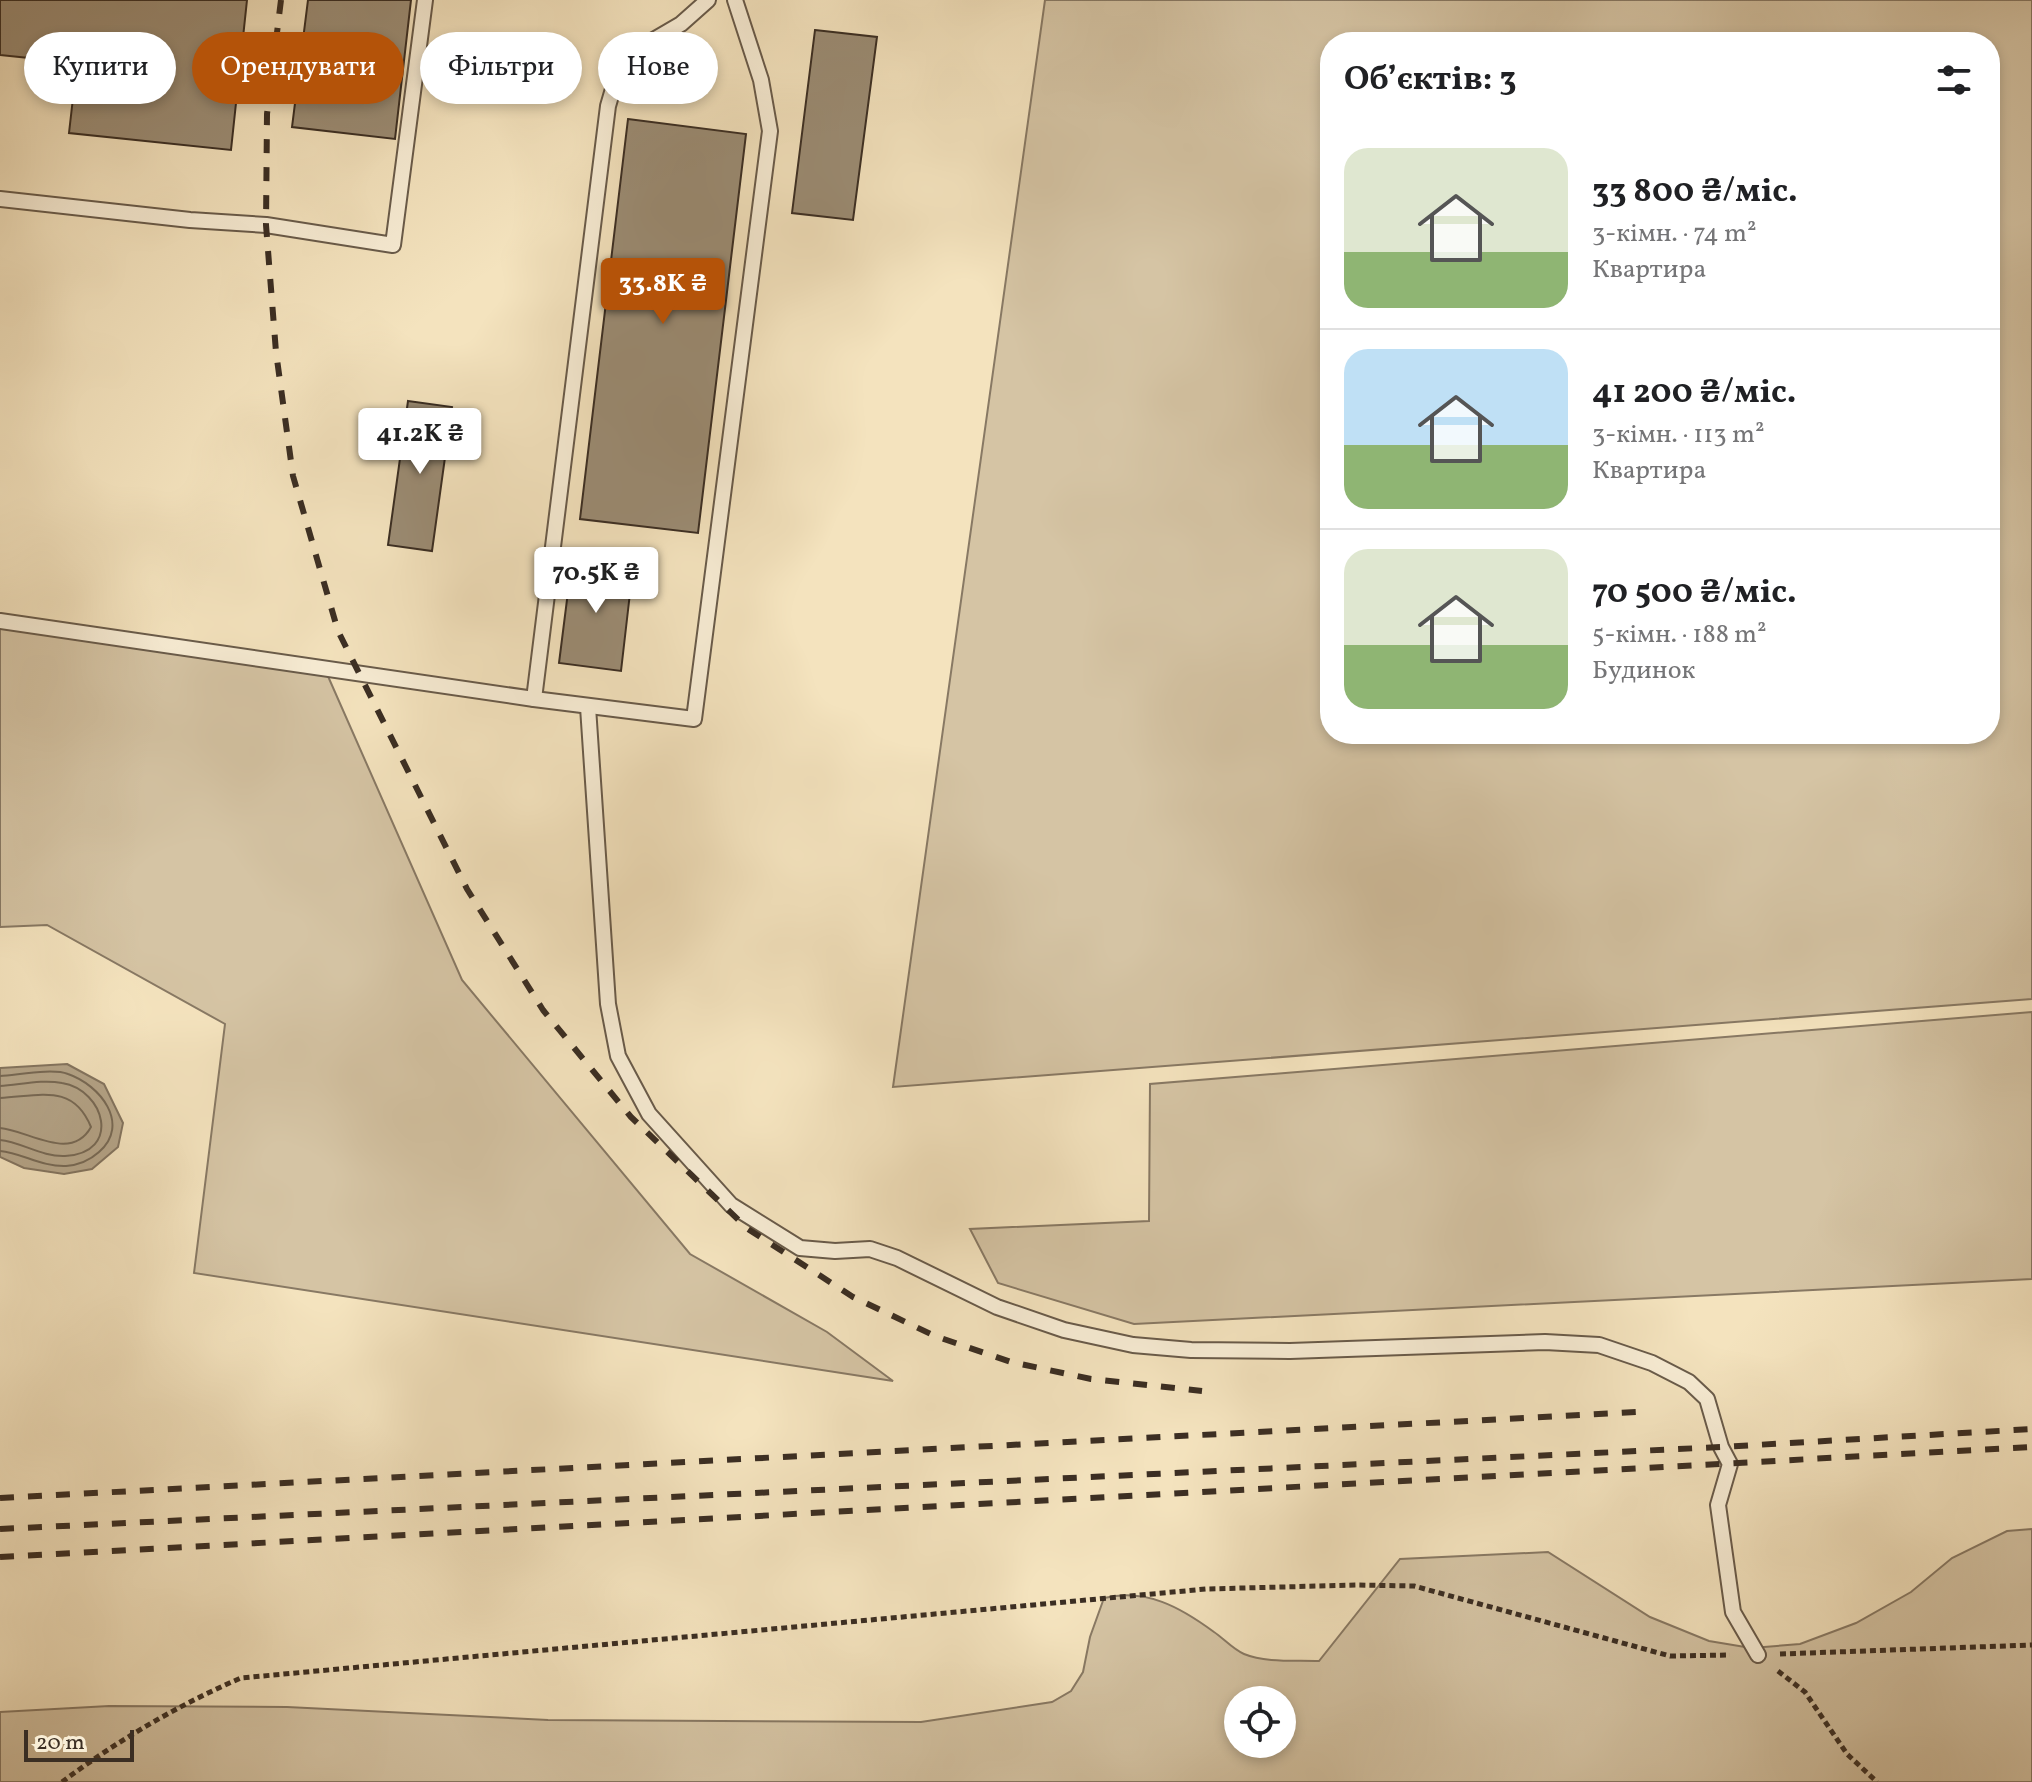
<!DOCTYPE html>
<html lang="uk">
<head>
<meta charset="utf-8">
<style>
  body { margin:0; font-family:Vollkorn,serif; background:#f6f6f6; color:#202124; height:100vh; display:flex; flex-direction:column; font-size:30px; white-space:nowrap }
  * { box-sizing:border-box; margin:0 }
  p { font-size:26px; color:#757577 }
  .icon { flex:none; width:44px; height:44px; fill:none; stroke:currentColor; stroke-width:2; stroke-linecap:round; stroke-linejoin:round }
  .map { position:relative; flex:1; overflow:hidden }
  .sheet { position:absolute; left:1320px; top:32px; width:680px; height:712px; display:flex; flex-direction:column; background:#fff; border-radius:32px; box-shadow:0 4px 12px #0003 }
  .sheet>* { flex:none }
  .banner { position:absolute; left:24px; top:32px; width:760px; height:72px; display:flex; gap:16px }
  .buttons { position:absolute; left:1224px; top:1686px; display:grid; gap:16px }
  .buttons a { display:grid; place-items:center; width:72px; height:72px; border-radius:50%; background:#fff; box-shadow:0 4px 12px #0003; font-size:40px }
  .scale { position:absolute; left:24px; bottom:20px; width:110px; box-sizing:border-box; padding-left:8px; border:4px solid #3b2e23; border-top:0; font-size:22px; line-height:28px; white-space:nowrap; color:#3b2e23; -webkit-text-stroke:6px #f8edd5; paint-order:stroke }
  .price { position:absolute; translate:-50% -68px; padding:0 18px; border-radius:8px; background:#fff; color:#222; font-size:26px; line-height:52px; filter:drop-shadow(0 2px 4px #0008) }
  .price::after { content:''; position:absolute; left:50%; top:48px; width:24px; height:18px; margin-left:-12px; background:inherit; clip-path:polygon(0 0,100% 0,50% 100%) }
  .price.active { background:#b45309; color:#fff }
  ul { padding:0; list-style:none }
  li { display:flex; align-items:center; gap:24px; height:200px; padding:0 24px }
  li+li { border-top:2px solid #e0e0e0 }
  li span { display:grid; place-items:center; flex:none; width:224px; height:160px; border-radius:24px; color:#555 }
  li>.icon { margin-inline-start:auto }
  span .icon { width:96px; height:96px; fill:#fffc; stroke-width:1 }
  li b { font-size:34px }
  h2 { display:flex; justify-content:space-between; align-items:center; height:96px; padding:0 24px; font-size:34px }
  .pill { padding:0 28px; border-radius:36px; background:#fff; box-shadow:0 4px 12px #0003; font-size:28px; line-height:72px }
  .pill.active { background:#b45309; color:#fff }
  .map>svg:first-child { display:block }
</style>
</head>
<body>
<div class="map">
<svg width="2032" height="1782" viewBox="0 0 2032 1782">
  <rect width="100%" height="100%" fill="#f4e3be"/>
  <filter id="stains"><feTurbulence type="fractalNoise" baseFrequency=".0025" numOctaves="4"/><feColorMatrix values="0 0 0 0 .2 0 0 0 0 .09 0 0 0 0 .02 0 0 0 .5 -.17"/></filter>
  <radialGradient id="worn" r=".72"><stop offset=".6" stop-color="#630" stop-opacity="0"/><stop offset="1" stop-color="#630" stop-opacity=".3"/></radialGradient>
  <g fill="#d5c4a4" stroke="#887964" stroke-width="2" fill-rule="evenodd">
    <path d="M1045 0H2032V999L893 1087ZM1990 42V734H1330V42Z"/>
    <path d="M0 627 327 674 462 980 690 1254 827 1332 893 1381 194 1273 225 1024 47 925 0 927Z"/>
    <path d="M2032 1012V1279L1134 1324 998 1283 970 1229 1149 1221 1150 1084Z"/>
    <path d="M2032 1529V1782H0V1712L109 1706 287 1707 548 1720 921 1722 1052 1702 1071 1691 1083 1672 1090 1637 1104 1598C1146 1588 1180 1607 1214 1632 1223 1638 1234 1650 1244 1654 1266 1663 1296 1660 1319 1661L1400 1559 1548 1552 1650 1617 1709 1641 1751 1648 1800 1644 1856 1623 1911 1592 1952 1558 2007 1531ZM1238 1700H1282V1744H1238Z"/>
  </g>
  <path fill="#b5a589" stroke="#847560" stroke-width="2" d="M67 1064 104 1084 123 1123 118 1147 92 1169 64 1174 24 1168 0 1157V1068Z"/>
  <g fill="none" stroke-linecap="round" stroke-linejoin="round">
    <g stroke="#786a56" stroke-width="2">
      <path d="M0 1076C18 1075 52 1068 68 1074 100 1085 131 1124 99 1152 89 1161 79 1165 66 1166 42 1167 22 1153 0 1151"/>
      <path d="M0 1086C19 1085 42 1079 62 1083 105 1090 122 1153 65 1156 42 1157 21 1142 0 1140"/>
      <path d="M0 1098C40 1096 73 1083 91 1127 71 1163 28 1130 0 1128"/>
    </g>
  </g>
  <g fill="#9b8c74" stroke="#3b2e23" stroke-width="2">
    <path d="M0 0H247L231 150 69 133 77 63 0 55Z"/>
    <path d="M308 0H411L395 139 292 127Z"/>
    <path d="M815 30 877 37 853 220 792 213Z"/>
    <path d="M628 119 746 134 698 533 580 519Z"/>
    <path d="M408 401 452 407 432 551 388 545Z"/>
    <path d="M572 560 633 567 621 671 559 663Z"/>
  </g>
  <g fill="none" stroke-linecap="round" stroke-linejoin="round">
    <defs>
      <g id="service">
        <path d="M0 199 190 220 266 225 393 245 425 0"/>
        <path d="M0 621 534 699 694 719 770 131 761 80 735 0"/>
        <path d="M534 699 608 106 620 65 645 45 681 24 708 0"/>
        <path d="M588 707 608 1004 618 1056 649 1114 731 1205 800 1248 835 1251 870 1249 897 1258 997 1307 1064 1330 1133 1345 1191 1350 1290 1351 1545 1342 1599 1345 1652 1363 1689 1382 1707 1399 1721 1447 1730 1464 1718 1505 1733 1612 1758 1655"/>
      </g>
    </defs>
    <use href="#service" stroke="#695b4a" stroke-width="18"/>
    <g stroke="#3b2e23" stroke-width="5" stroke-dasharray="6 4" stroke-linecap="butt">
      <path d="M1780 1654 2032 1645"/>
      <path d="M1778 1671 1805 1692 1847 1754 1877 1782"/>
      <path d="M62 1782C117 1741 178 1705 241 1678L1206 1589 1357 1585 1414 1586 1670 1656 1730 1655"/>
    </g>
    <use href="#service" stroke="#f8edd5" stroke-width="14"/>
    <g stroke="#3b2e23" stroke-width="6" stroke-dasharray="14 14" stroke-linecap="butt">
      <path d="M281 0 267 114 266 225 276 352 293 476 338 631 467 889 543 1010 631 1117 748 1229 853 1297 935 1336 1011 1362 1091 1379 1202 1391"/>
      <path d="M0 1498 1638 1412"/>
      <path d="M0 1529 1721 1447 2032 1429"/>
      <path d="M0 1557 2032 1447"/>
    </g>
  </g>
  <rect width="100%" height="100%" filter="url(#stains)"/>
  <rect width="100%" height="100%" fill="url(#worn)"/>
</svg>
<div class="buttons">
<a><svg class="icon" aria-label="locate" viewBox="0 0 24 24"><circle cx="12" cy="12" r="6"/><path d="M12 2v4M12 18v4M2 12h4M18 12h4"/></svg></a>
</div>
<div class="scale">20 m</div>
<b class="price active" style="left:663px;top:326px">33.8K ₴</b>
<b class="price" style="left:420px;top:476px">41.2K ₴</b>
<b class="price" style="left:596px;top:615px">70.5K ₴</b>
<div class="banner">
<a class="pill">Купити</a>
<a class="pill active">Орендувати</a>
<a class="pill">Фільтри</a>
<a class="pill">Нове</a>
</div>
<section class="sheet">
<h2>Об’єктів: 3<svg class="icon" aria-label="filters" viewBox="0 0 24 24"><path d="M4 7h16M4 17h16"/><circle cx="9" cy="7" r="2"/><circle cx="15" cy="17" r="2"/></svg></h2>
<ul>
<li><span style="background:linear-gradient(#dfe7d0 65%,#8fb573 0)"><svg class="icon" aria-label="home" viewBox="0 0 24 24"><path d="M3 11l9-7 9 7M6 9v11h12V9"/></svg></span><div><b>33 800 ₴/міс.</b><p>3-кімн. · 74 m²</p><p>Квартира</p></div></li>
<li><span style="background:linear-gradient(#bfe0f5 60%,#8fb573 0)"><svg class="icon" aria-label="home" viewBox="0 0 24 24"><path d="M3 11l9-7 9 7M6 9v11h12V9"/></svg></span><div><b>41 200 ₴/міс.</b><p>3-кімн. · 113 m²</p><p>Квартира</p></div></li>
<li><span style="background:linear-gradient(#dfe7d0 60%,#8fb573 0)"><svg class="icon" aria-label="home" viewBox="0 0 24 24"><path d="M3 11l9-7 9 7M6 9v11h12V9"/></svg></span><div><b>70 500 ₴/міс.</b><p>5-кімн. · 188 m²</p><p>Будинок</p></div></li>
</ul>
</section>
</div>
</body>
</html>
